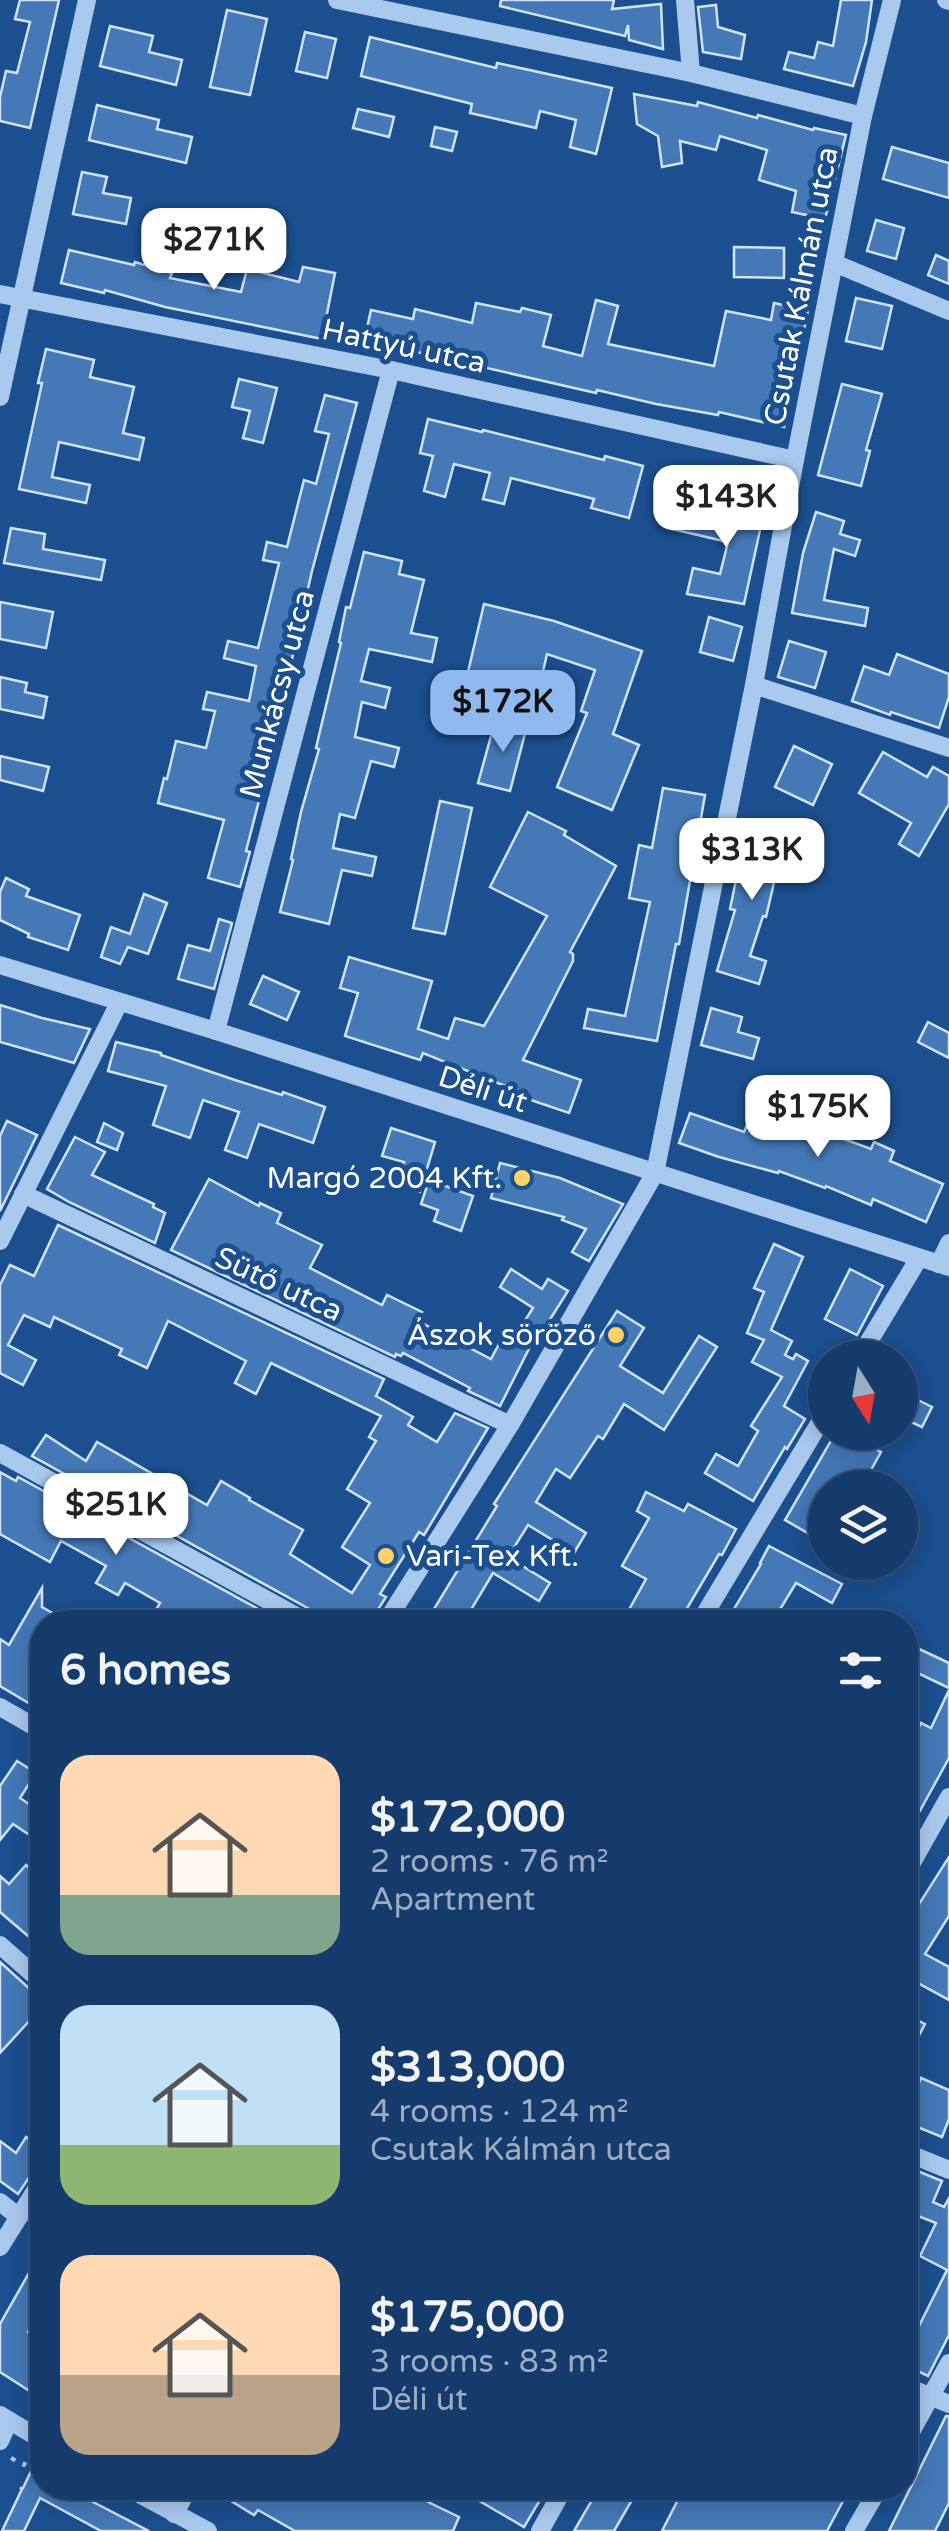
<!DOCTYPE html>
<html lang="en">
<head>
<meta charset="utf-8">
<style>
  body { margin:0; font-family:"Varela Round",sans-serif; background:#1d4271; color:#f1f3f6; height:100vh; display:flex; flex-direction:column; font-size:38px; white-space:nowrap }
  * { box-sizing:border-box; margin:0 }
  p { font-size:32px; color:#9dadc1 }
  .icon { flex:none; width:55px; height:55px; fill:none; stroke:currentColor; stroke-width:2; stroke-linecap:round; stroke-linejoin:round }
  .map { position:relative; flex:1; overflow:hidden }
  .drawer { position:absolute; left:30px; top:1610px; width:888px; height:890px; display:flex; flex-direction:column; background:#143b6b; border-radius:40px; box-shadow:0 5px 25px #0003,0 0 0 2px #33557e }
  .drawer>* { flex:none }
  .needle { width:65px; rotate:169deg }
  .fabs { position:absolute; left:808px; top:1340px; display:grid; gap:20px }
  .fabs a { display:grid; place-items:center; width:110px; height:110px; border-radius:50%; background:#143b6b; box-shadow:0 5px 25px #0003,0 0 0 2px #33557e; font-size:50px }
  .price { position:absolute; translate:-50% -85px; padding:0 22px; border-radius:20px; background:#fff; color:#222; font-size:32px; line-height:65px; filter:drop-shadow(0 2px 5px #0008) }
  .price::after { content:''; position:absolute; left:50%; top:60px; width:30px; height:22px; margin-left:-15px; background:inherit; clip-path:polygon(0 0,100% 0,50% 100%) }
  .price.active { background:#90b9f0; color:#111 }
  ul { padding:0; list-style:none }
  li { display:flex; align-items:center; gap:30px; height:250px; padding:0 30px }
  li span { display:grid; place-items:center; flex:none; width:280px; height:200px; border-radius:30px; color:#555 }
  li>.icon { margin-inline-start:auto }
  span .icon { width:120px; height:120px; fill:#fffc; stroke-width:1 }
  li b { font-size:42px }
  h2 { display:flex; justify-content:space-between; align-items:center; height:120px; padding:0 30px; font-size:42px }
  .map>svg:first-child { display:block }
</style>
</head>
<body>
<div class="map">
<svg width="949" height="2531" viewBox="0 0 949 2531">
  <rect width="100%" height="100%" fill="#1b4f8f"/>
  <g fill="#4478b7" stroke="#cfe3fa" stroke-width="2.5">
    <path d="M20 0H59L30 128 0 121V97L6 71 17 73 30 22 15 19Z"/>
    <path d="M501 0H614L612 9 661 4 663 49 629 40 628 25 625 36 500 6Z"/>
    <path d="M841 0H872L866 42 853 86 784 69 789 52 814 58 818 42 833 46Z"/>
    <path d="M716 5 718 27 745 35 741 59 703 52 698 7Z"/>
    <path d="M227 10 267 19 250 95 210 87Z"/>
    <path d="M110 26 153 36 149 52 182 60 176 85 100 66Z"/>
    <path d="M305 32 336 39 327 78 296 71Z"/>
    <path d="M370 37 496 68 497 63 612 88 596 154 570 147 576 120 540 111 536 128 470 113 472 104 361 76Z"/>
    <path d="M634 94 697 106 698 102 757 118 758 115 813 130 814 128 846 135 825 219 792 212 796 191 759 180 767 150 720 136 716 150 680 141 682 163 662 167 658 136 637 124Z"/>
    <path d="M97 105 159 120 157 129 192 137 186 163 89 140Z"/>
    <path d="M358 109 394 117 389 137 353 128Z"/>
    <path d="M435 127 457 132 452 151 431 146Z"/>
    <path d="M892 147 949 163V198L883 179Z"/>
    <path d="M82 172 107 177 103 193 131 198 126 224 73 214Z"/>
    <path d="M876 220 904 228 896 259 867 251Z"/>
    <path d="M734 247 784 248V278L734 277Z"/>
    <path d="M69 250 134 265 135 262 172 273 170 278 241 292 247 269 299 282 303 267 335 273 322 339 165 307 105 290 104 293 61 283Z"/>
    <path d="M936 255 949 261V284L928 275Z"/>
    <path d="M856 298 892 306 882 349 846 341Z"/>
    <path d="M596 300 618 306 608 344 714 366 726 311 771 320 774 303 808 310 784 427 719 412 718 415 656 404 597 390 596 393 395 347 394 352 363 346 371 310 413 319 415 309 472 323 476 303 520 312 522 308 551 315 543 346 582 356Z"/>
    <path d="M46 349 94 360 90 377 134 387 123 433 144 438 139 460 59 442 52 477 90 485 86 503 19 489 42 383H38Z"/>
    <path d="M239 379 277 388 263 443 243 438 250 411 232 407Z"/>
    <path d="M842 384 882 394 866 450 870 451 861 486 818 475Z"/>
    <path d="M325 395 357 403 312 571 277 725 260 788 262 789 246 851 250 852 240 887 208 878 224 820 158 803 164 778 167 779 176 741 206 748 215 711 203 709 207 692 249 701 256 666 224 658 228 641 258 648 279 563 263 560 267 542 287 547 304 480 316 484 329 434 315 431Z"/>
    <path d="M428 419 482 432 483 430 604 460 605 456 643 466 629 518 591 508 594 499 511 478 504 504 483 499 490 473 454 464 445 497 424 491 433 456 420 453Z"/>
    <path d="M728 499 765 507 744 604 687 594 693 568 720 574 728 542 672 529 676 511 723 521Z"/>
    <path d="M816 512 844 521 840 534 860 540 855 556 834 549 824 600 868 608 865 626 792 613 803 553Z"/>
    <path d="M11 528 45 534 43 549 105 560 101 580 4 563Z"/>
    <path d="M364 552 402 561 399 574 424 580 411 633 437 638 432 662 369 649 361 681 390 688 385 708 362 702 355 737 399 748 394 767 371 761 355 818 340 814 333 848 376 857 372 876 342 870 329 924 280 912 293 860 291 859 301 812 319 749 316 748 341 643 339 642 346 607 350 608Z"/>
    <path d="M0 602 53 612 46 648 0 639Z"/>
    <path d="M484 604 554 621 642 651 613 734 639 745 612 810 557 787 587 713 581 711 595 670 547 654 539 689 468 672Z"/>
    <path d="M709 617 742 627 733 661 700 652Z"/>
    <path d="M789 641 826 652 815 688 778 677Z"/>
    <path d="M897 654 949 674V697L939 728 891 712 890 715 852 701 864 666 889 675Z"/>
    <path d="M0 677 27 683 25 692 47 697 43 718 0 709Z"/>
    <path d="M496 718 527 726 510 791 478 783Z"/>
    <path d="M794 746 832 764 813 805 775 787Z"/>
    <path d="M883 752 927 777 933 767 949 776V804L919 856 899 844 911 823 859 793Z"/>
    <path d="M0 756 49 767 43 791 0 780Z"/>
    <path d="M663 788 705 795 679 944H676L657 1041 584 1028 588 1009 625 1016 650 902 629 898 639 845 652 848Z"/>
    <path d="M440 801 472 808 445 934 413 928Z"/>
    <path d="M528 812 566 831 564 835 616 866 570 952 573 954V961L523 1060 581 1080 569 1113 516 1095 518 1091 423 1053 420 1060 345 1036 358 993 340 988 349 957 432 981 418 1029 448 1039 455 1018 484 1026 547 916 490 887Z"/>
    <path d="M746 831 789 839 783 875 776 874 766 917 763 916 750 956 766 961 759 984 717 971 735 910 730 909Z"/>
    <path d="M6 878 29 889 26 896 80 915 68 950 28 937 29 934 0 920V892Z"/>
    <path d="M144 894 167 903 148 954 128 947 120 964 101 957 111 927 130 934Z"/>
    <path d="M219 919 232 923 214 989 178 979 188 945 210 951Z"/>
    <path d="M263 976 299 992 287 1020 250 1004Z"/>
    <path d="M0 1005 42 1018 90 1029 74 1063 0 1042Z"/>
    <path d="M711 1008 742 1017 738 1032 759 1038 753 1059 701 1045Z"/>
    <path d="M928 1022 949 1033V1058L918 1042Z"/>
    <path d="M116 1042 161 1053V1055L235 1080 282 1095 283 1092 325 1107 313 1143 259 1124 247 1158 225 1150 239 1112 203 1100 190 1138 153 1125 166 1086 108 1071Z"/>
    <path d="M783 1095 800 1100 794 1121 871 1149 874 1142 894 1151 890 1161 943 1184 926 1222 873 1199 871 1205 826 1186 825 1188 779 1171 778 1173 719 1157 679 1143 690 1113 744 1132 747 1125 771 1132Z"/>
    <path d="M7 1121 37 1135 0 1211V1136Z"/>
    <path d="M104 1123 123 1133 117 1150 97 1142Z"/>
    <path d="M391 1128 435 1142 420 1192 397 1185 404 1162 382 1156Z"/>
    <path d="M75 1137 105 1152 92 1175 154 1204 153 1207 165 1213 155 1243 69 1202 47 1189Z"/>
    <path d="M500 1163 560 1178 623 1204 589 1261 572 1252 586 1229 562 1220 564 1217 491 1198Z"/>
    <path d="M209 1179 259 1206 260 1203 281 1213 277 1223 322 1245 310 1268 382 1305 387 1295 422 1312 418 1321 491 1359 503 1336 512 1341 533 1308 500 1287 511 1269 542 1289 548 1279 568 1291 537 1340 534 1339 500 1406 468 1391 470 1388 403 1353 401 1356 396 1354 395 1357 171 1250Z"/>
    <path d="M429 1180 473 1196 461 1231 434 1221 438 1210 421 1204Z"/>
    <path d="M58 1225 384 1379 376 1396 413 1417 408 1425 437 1442 455 1413 488 1428 424 1535 419 1532 380 1594 386 1597 370 1622H319L318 1616 313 1611 32 1456 46 1435 86 1461 97 1442 207 1505 221 1481 250 1498 249 1500 303 1530 290 1554 352 1593 370 1565 342 1547 370 1503 347 1489 376 1441 369 1437 381 1416 271 1363 256 1394 235 1383 246 1361 168 1321 147 1368 119 1355 122 1349 54 1317 50 1327 24 1315 8 1345 36 1360 23 1385 0 1373V1285L10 1265 34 1276Z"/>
    <path d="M774 1244 803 1257 771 1330 792 1341 785 1355 793 1359 796 1354 808 1361 784 1406 805 1419 787 1449 785 1447 753 1501 705 1473 716 1454 738 1466 758 1431 751 1426 782 1377 752 1362 764 1340 747 1333 764 1292 754 1288Z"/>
    <path d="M850 1269 883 1286 857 1335 825 1319Z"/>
    <path d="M617 1311 644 1328 620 1366 663 1393 699 1336 717 1347 664 1430 624 1404 603 1439 598 1436 570 1478 556 1469 536 1502 586 1533 574 1553 528 1525 508 1557 550 1583 539 1601 493 1573 472 1608 496 1622H426L497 1506 494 1504Z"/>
    <path d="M900 1391 932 1407 922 1427 900 1417Z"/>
    <path d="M836 1432H876L869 1445 881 1452 861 1488H825V1543L785 1520Z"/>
    <path d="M0 1472 16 1481 18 1477 282 1622H149L160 1603 125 1583 118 1595 96 1583 106 1566 61 1541 50 1562 0 1534Z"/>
    <path d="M646 1492 684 1511 688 1504 736 1529 722 1555 719 1554 679 1622H636L625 1617 646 1579 622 1566 649 1518 637 1511Z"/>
    <path d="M769 1546 842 1584 832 1603 796 1583 779 1611 800 1622H745L731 1614 761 1564 760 1563Z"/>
    <path d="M42 1588V1607L68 1622H42V1711L0 1686V1639L9 1645Z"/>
    <path d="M917 1648 949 1663V1688L907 1668Z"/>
    <path d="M949 1690V1758L905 1838V1755L921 1723 931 1728Z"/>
    <path d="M17 1761 36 1773 20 1798 42 1813 28 1834 13 1824 0 1840V1786Z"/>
    <path d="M949 1857V1916L925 1954 949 1967V2000L905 1976V1926Z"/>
    <path d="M26 1865 42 1879V1948L0 1912V1876L9 1884Z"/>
    <path d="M0 1962 42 2000V2007L0 2053Z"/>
    <path d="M905 2014 925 2024 905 2062Z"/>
    <path d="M921 2078 949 2090V2119L942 2137 905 2122V2115Z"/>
    <path d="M26 2137 42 2148V2158L18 2194 0 2181V2141L16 2153Z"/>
    <path d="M905 2166 942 2181 933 2202 944 2207 949 2198V2335L928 2376 905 2365V2334L913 2338 947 2270 920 2256 936 2223 905 2211Z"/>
    <path d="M42 2250V2307L28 2332 42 2342V2399L0 2372V2324Z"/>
    <path d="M946 2416H949V2503L935 2531H889Z"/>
    <path d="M40 2452H42V2488H66L149 2531H101L40 2498 24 2531H2L22 2489 20 2488H23Z"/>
    <path d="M210 2488H377L402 2499 408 2488H415L427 2493 424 2500 459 2517 453 2531H295L258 2510 254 2515Z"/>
    <path d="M483 2488H519L540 2500 524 2527 476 2499Z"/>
    <path d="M599 2488H639L614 2531H574Z"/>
    <path d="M684 2488H850L827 2531H662Z"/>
  </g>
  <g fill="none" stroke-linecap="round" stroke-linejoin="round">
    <path stroke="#a9c9ee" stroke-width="4" stroke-dasharray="5 8" stroke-linecap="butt" d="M11 2458 24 2465 29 2455"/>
    <g stroke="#a9c9ee" stroke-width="18">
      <path d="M337 0 691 73 863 116"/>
      <path d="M685 0 691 73"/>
      <path d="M946 0 949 1"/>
      <path d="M834 263 949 311"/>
      <path d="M0 294 391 370 795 460"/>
      <path d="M0 397 87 0"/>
      <path d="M754 685 949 748"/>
      <path d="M0 965 216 1031 949 1267"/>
      <path d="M216 1031 391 370"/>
      <path d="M23 1194 510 1425"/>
      <path d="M0 1241 119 1003"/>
      <path d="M939 1264 949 1243"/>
      <path d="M859 1358 919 1258"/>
      <path d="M0 1453 307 1622"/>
      <path d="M386 1622 510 1425 655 1173 754 685 795 460 863 116 892 0"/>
      <path d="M700 1622 825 1414"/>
      <path d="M0 1707 42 1731"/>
      <path d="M905 1875 949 1797"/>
      <path d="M0 1945 42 1982"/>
      <path d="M905 2152 949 2170"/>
      <path d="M0 2202 19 2217"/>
      <path d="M0 2247 42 2180"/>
      <path d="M905 2386 949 2404"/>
      <path d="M0 2415 42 2440"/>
      <path d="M0 2441 9 2421"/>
      <path d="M905 2443 949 2363"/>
      <path d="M128 2488 208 2531"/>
      <path d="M174 2514 189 2488"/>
      <path d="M540 2531 564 2488"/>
      <path d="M854 2531 879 2488"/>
    </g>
  </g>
  <g fill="#ffd166" stroke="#1b4f8f" stroke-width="4">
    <circle cx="522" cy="1178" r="10"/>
    <circle cx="616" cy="1335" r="10"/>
    <circle cx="386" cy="1556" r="10"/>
  </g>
  <g text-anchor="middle" stroke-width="10" stroke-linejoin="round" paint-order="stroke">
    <g font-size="30" fill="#fff" stroke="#1b4f8f">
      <text transform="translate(801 286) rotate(-79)" y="10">Csutak Kálmán utca</text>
      <text transform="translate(404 346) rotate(12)" y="10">Hattyú utca</text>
      <text transform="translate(277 694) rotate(-75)" y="10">Munkácsy utca</text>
      <text transform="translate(483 1089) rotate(18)" y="10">Déli út</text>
      <text transform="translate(279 1284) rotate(25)" y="10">Sütő utca</text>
    </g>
    <g font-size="30" fill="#fff" stroke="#1b4f8f" text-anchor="end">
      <text x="502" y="1188">Margó 2004 Kft.</text>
      <text x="596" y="1345">Ászok söröző</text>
      <text x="406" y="1566" text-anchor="start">Vari-Tex Kft.</text>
    </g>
  </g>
</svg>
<div class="fabs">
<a><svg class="needle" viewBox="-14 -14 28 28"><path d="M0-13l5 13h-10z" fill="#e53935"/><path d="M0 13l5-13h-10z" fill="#9dadc1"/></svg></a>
<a><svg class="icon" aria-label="layers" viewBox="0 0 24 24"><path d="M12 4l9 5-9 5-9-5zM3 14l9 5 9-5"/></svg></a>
</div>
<b class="price" style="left:214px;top:293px">$271K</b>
<b class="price" style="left:726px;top:550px">$143K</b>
<b class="price active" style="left:503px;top:755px">$172K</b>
<b class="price" style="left:752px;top:903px">$313K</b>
<b class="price" style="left:818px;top:1160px">$175K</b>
<b class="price" style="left:116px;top:1558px">$251K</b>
<section class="drawer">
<h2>6 homes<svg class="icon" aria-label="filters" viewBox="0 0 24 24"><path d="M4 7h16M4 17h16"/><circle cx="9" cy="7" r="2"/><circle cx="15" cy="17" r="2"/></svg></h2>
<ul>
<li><span style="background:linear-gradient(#ffd9b3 70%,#7fa58c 0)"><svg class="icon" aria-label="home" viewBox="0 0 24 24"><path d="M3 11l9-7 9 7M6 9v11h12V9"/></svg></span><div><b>$172,000</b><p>2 rooms · 76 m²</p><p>Apartment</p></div></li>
<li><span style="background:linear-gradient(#bfe0f5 70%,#8fb573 0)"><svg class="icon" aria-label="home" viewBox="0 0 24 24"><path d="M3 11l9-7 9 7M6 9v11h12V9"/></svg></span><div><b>$313,000</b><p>4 rooms · 124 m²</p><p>Csutak Kálmán utca</p></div></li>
<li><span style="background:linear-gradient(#ffd9b3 60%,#b9a48a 0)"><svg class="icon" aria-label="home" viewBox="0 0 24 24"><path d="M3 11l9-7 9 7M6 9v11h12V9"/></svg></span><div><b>$175,000</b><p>3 rooms · 83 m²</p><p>Déli út</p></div></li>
</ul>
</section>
</div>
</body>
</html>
